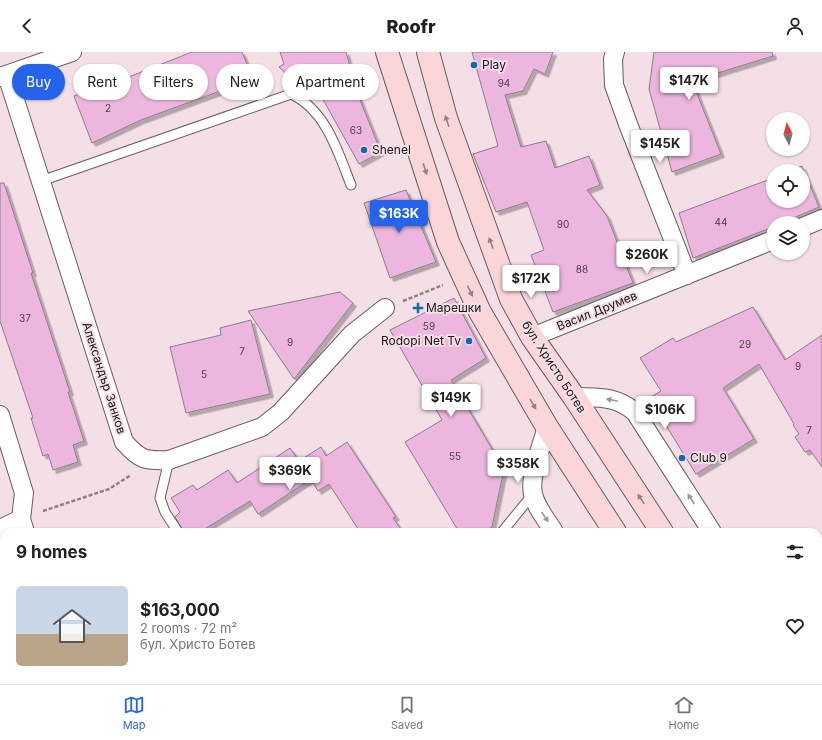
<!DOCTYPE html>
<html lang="en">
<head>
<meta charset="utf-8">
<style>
  body { margin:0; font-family:Inter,sans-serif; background:#f2f2f2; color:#202124; height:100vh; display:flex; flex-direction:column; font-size:15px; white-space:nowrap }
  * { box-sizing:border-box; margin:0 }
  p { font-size:13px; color:#757577 }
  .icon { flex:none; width:22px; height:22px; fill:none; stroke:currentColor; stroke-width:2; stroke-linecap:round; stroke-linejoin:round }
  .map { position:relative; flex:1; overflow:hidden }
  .details { position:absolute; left:0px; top:476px; width:822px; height:156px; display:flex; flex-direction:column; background:#fff; border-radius:12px 12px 0 0; box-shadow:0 1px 3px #0004 }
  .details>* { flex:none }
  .top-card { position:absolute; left:12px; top:12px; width:400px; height:36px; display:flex; gap:8px }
  .needle { width:26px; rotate:354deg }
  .buttons { position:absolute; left:766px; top:60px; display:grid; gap:8px }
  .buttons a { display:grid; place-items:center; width:44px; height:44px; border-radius:50%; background:#fff; box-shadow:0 1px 3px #0004; font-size:20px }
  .price { position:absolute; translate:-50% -34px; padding:0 9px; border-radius:4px; background:#fff; color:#222; font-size:13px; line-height:26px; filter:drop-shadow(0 1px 2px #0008) }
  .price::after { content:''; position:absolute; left:50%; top:24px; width:12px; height:9px; margin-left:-6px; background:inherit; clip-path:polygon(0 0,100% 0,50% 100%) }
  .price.on { background:#2563eb; color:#fff }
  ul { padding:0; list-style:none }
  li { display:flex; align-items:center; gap:12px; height:100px; padding:0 16px }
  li+li { border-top:1px solid #e0e0e0 }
  li span { display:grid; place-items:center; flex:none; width:112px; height:80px; border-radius:6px; color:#555 }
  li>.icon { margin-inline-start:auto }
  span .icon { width:48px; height:48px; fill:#fffc; stroke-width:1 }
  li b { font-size:17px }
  h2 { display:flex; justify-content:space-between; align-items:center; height:48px; padding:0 16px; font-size:17px }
  .tag { padding:0 14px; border-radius:18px; background:#fff; box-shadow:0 1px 3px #0004; font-size:14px; line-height:36px }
  .tag.on { background:#2563eb; color:#fff }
  header { display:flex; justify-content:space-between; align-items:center; height:52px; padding:0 16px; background:#fff; font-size:18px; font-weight:800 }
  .tabs { display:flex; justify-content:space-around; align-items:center; height:56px; border-top:1px solid #e0e0e0; background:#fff; font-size:11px; color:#757577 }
  .tabs a { display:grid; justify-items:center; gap:2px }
  .tabs .on { color:#2563eb }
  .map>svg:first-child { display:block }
</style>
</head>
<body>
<header><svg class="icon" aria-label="back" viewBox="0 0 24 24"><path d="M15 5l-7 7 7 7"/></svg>Roofr<svg class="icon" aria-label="person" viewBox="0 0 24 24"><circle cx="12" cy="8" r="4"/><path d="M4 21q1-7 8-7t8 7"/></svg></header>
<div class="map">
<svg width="822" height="632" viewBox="0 0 822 632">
  <defs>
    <filter id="shadow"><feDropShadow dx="3.5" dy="3.5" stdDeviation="0" flood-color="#0004"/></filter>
  </defs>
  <rect width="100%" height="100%" fill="#f3dfe5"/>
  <g fill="#ecb6de" stroke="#8c7d88" filter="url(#shadow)">
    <path d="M192 0H242L253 27 141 68 92 91 74 44 126 26Z"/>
    <path d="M280 0H346L358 43 381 100 359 112 320 42 291 26 279 15 284 12Z"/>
    <path d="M472 0H553L545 22 534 17 523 39 505 43 521 95 546 89 555 116 589 104 600 133 587 138 607 164 633 231 553 260 531 203 544 198 527 150 496 160 473 102 498 94Z"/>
    <path d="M654 0H772L773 4 692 29 721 102 672 120 649 37Z"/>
    <path d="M802 114 819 155 782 171H773V175L693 206 679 161 773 126V149H803V119H790Z"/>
    <path d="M0 131H4L33 221H31L70 340H68L84 389 73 393 78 410 53 418 48 402 43 404 31 366H33L0 269Z"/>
    <path d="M406 138 436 210 390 226 364 151Z"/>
    <path d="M340 240 353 251 294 327 248 259Z"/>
    <path d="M454 246 486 306 451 328 504 417 492 475 484 480H459L405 390 442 368 390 278Z"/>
    <path d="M753 255 785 308 822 283V415L810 398 805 400 795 385 799 382 793 373 794 372 759 312 723 336 754 387 696 422 649 346 661 339 640 306 673 286 676 290Z"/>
    <path d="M251 268 270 342 186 361 170 295 221 283 220 276Z"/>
    <path d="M347 390 396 465 393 466 403 480H360L329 432 318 439 311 427 258 462 250 449 200 480H184L175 465 180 460 171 446 193 433 197 438 228 418 237 431 290 396 299 409 321 395 326 404Z"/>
  </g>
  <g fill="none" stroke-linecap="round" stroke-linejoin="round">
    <defs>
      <g id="lane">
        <path d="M41 129 291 42C326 58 338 100 351 133"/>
        <path d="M169 408 160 446 165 460 178 480"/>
        <path d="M502 480 533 442"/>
      </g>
      <g id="street">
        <path d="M615 0 613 7 614 33 628 72 687 223"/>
        <path d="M7 23 124 390C140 408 145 409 169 408L262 375 281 360 352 282 385 256"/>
        <path d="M0 25 72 0"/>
        <path d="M803 175 822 167"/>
        <path d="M532 285 773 188"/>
        <path d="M574 345C598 346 615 343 635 360L712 480"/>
        <path d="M0 363 24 441 21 467 25 480"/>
        <path d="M547 375C542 393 529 424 533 442 536 456 547 468 554 480"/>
        <path d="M0 477 21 467"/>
        <path d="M100 628 103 632"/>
        <path d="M652 628 655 632"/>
        <path d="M807 628 810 632"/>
      </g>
      <g id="secondary">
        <path d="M387 0 448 190 480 260 547 375 615 480"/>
        <path d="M428 0 446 66 511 247 532 285 574 345 662 480"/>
        <path d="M710 628 713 632"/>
        <path d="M757 628 760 632"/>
      </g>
    </defs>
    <use href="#lane" stroke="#6b5b60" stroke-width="11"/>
    <use href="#street" stroke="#6b5b60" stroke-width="20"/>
    <use href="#secondary" stroke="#6b5b60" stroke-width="24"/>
    <g stroke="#8e8185" stroke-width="2.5" stroke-dasharray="4 2" stroke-linecap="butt">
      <path d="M403 249 443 233"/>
      <path d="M43 459 109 437 131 423"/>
    </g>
    <use href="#lane" stroke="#fff" stroke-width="9"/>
    <use href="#street" stroke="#fff" stroke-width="18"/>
    <use href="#secondary" stroke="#fbd6d9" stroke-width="22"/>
  </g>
  <defs><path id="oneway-solid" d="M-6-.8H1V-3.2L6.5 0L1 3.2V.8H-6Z"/></defs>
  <g fill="#967f82">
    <use href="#oneway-solid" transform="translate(447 69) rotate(-108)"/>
    <use href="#oneway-solid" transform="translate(425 117) rotate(72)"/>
    <use href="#oneway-solid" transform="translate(491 191) rotate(-110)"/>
    <use href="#oneway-solid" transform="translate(470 239) rotate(65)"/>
    <use href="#oneway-solid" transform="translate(533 352) rotate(60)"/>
    <use href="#oneway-solid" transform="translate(641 447) rotate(-123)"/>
  </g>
  <g fill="#989697">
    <use href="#oneway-solid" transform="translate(612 348) rotate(-168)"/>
    <use href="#oneway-solid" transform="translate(691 447) rotate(-123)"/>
    <use href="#oneway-solid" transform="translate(545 465) rotate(56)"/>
  </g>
  <g fill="#0e6ab7" stroke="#f3dfe5" stroke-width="1.5">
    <circle cx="474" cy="13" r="4"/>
    <circle cx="364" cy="98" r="4"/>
    <path d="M416 250h4v4h4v4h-4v4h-4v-4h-4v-4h4z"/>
    <circle cx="469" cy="289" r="4"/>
    <circle cx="682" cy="406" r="4"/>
  </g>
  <g text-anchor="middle" stroke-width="4" stroke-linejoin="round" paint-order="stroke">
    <g font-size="10" fill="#4f3d49">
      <text x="504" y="35">94</text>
      <text x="108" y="60">2</text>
      <text x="356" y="82">63</text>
      <text x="721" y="174">44</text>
      <text x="563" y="176">90</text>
      <text x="582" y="221">88</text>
      <text x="25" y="270">37</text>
      <text x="429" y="278">59</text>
      <text x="290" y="294">9</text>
      <text x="745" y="296">29</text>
      <text x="242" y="303">7</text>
      <text x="798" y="318">9</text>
      <text x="204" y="326">5</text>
      <text x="809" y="382">7</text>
      <text x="455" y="408">55</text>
    </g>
    <g font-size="12" fill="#1b1517" stroke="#f3dfe5" text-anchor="start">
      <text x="482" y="17">Play</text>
      <text x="372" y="102">Shenel</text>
      <text x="426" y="260">Марешки</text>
      <text x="461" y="293" text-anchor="end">Rodopi Net Tv</text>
      <text x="690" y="410">Club 9</text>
    </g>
    <g font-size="12" fill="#1b1517" stroke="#f3dfe5">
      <text transform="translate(597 259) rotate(-22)" y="4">Васил Друмев</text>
      <text transform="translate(554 315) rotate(57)" y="4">бул. Христо Ботев</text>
      <text transform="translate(104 326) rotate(72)" y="4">Александър Занков</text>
    </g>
  </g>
</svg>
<div class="buttons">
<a><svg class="needle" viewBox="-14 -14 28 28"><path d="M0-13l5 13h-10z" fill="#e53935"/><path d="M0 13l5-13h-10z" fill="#757577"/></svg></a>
<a><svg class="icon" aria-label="locate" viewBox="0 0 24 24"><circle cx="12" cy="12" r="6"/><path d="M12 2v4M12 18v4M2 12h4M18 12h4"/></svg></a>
<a><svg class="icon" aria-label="layers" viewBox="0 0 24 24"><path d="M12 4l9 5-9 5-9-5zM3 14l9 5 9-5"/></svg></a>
</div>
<b class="price" style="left:689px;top:49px">$147K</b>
<b class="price" style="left:660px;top:112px">$145K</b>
<b class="price on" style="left:399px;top:182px">$163K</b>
<b class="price" style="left:647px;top:223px">$260K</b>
<b class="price" style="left:531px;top:247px">$172K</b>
<b class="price" style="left:451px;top:366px">$149K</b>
<b class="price" style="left:665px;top:378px">$106K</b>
<b class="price" style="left:518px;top:432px">$358K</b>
<b class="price" style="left:290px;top:439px">$369K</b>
<div class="top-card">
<a class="tag on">Buy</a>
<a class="tag">Rent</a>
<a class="tag">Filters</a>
<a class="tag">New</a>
<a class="tag">Apartment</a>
</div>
<section class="details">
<h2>9 homes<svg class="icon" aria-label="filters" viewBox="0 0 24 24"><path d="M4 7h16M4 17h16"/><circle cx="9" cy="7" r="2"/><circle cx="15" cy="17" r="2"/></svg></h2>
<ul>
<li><span style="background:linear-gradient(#c9d6e8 60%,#b9a48a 0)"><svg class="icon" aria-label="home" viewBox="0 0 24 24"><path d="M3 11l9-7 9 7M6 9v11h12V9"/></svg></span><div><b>$163,000</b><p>2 rooms · 72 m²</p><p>бул. Христо Ботев</p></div><svg class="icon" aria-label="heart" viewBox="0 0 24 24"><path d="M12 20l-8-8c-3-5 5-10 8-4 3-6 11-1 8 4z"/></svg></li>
</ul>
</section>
</div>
<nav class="tabs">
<a class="on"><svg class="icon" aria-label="map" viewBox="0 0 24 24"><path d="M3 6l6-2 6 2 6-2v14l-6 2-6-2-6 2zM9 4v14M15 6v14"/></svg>Map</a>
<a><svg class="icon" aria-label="saved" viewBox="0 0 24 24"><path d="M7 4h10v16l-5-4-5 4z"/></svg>Saved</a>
<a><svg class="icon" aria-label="home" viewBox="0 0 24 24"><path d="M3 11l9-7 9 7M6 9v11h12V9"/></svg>Home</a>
</nav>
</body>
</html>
